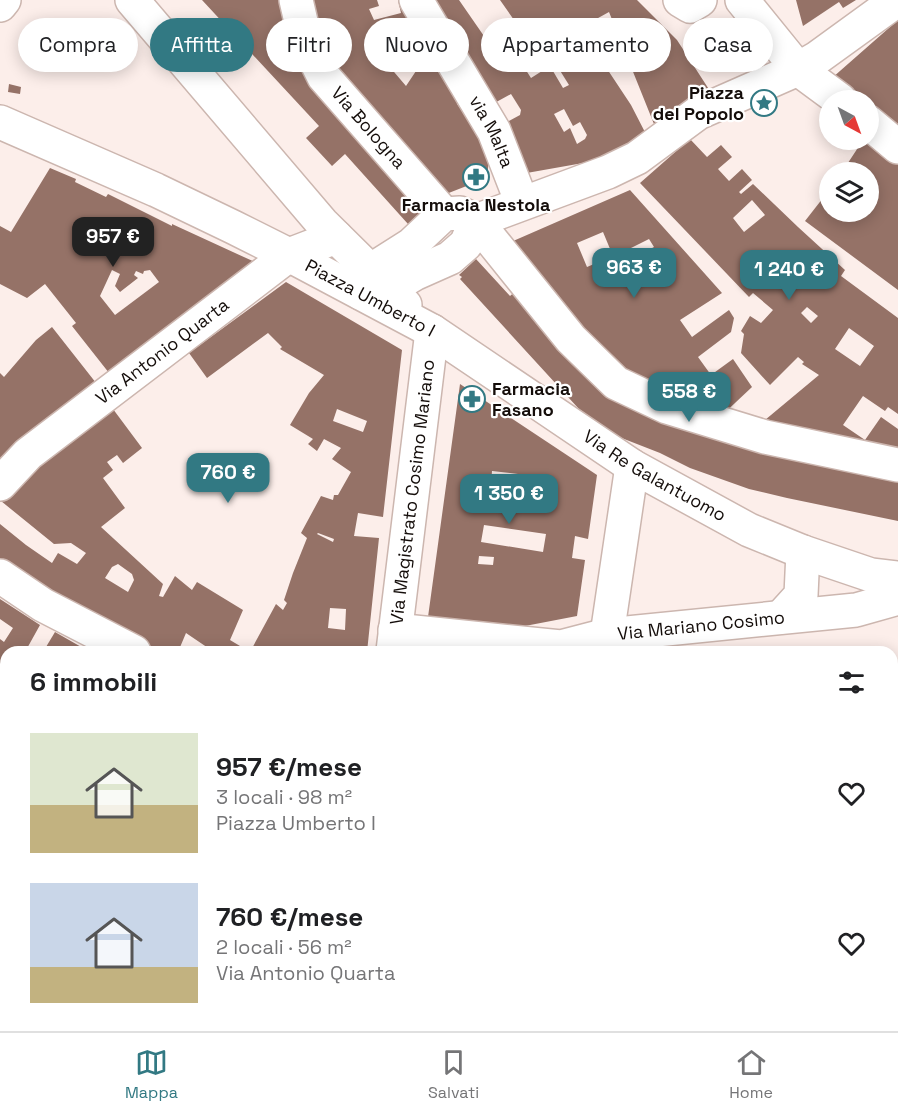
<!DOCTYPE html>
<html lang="it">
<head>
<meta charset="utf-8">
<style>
  body { margin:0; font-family:"Space Grotesk",sans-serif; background:#f6f6f6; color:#202124; height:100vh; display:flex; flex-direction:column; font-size:22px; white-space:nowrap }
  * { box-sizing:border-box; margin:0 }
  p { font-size:20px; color:#757577 }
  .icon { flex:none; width:33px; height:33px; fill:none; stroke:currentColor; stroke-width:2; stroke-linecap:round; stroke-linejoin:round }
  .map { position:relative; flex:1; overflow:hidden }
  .details { position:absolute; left:0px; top:646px; width:898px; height:386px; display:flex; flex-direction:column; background:#fff; border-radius:18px 18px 0 0; box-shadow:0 3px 15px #0003 }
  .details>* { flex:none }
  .guide { position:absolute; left:18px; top:18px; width:862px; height:54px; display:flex; gap:12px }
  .needle { width:39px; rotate:139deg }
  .fabs { position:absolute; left:819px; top:90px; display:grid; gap:12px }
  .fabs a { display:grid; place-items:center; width:60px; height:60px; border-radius:50%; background:#fff; box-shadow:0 3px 15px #0003; font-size:30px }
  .price { position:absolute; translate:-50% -51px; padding:0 14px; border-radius:12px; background:#327983; color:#fff; font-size:20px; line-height:39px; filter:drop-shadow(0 2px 3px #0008) }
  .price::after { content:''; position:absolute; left:50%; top:36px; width:18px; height:14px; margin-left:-9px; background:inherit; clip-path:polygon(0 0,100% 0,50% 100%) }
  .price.current { background:#222; color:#fff }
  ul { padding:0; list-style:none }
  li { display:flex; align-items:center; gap:18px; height:150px; padding:0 30px }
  li span { display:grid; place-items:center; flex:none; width:168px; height:120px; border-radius:0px; color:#555 }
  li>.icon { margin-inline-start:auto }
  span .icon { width:72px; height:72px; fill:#fffc; stroke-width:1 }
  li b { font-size:26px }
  h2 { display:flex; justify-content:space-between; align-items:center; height:72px; padding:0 30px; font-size:26px }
  .pill { padding:0 21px; border-radius:27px; background:#fff; box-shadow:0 3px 15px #0003; font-size:21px; line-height:54px }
  .pill.current { background:#327983; color:#fff }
  .menu { display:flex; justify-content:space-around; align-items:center; height:84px; border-top:2px solid #e0e0e0; background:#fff; font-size:16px; color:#757577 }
  .menu a { display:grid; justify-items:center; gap:3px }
  .menu .current { color:#327983 }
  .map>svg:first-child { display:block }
</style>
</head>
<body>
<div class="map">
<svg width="898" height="1031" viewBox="0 0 898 1031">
  <rect width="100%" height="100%" fill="#fceeea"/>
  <g fill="#957267" fill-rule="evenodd">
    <path d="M202 0H290L427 206 408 224 345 154 332 166 306 138 319 126Z"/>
    <path d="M302 0H377L379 6 369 9 374 20 401 13 398 0H406L420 28 376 46 383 59 406 86 418 68 433 53 464 98 457 104 490 149 487 178 441 196 361 114Z"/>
    <path d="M426 0H459L486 39 514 20 500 0H637L677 40 712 94 656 129 609 12 580 28 631 105 648 138 600 160 521 174 500 126 520 115 521 110 511 94 489 106ZM554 51 558 55 563 51 570 62 559 69 569 85 563 88 550 66 531 78 522 64 540 52 544 58ZM564 109 573 126 580 122 587 135 585 139 577 144 570 128 564 132 554 114Z"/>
    <path d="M796 0H856L843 8 839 2 803 26Z"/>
    <path d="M898 20V136L868 110V100H858L832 78Z"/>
    <path d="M9 84 21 87 20 94 8 92Z"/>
    <path d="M690 139 707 157 721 145 732 157 718 169 729 181 742 169 752 180 739 192 741 194 753 184 798 227 845 270 841 276 898 318V414L888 407 885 411 863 396 843 425 865 440 881 417 898 429V459L759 425 819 375 802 364 804 362 798 357 770 385 741 353 744 334 741 331 750 316 761 323 773 310 753 293 749 297 640 183ZM752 200 765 215 744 232 733 218ZM807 307 818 316 811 323 801 313ZM849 328 874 346 860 366 835 349Z"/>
    <path d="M863 140H868L898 162V290L805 221 830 189V212H868V172H849L844 169Z"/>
    <path d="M50 168 76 179 75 182 106 197 108 194 172 226V224L259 264 113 378 72 326 76 323 45 284 27 298 0 284V226L11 232ZM112 270 120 274 115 286 120 292 138 278 134 275 136 271 143 274 144 271 150 270 159 282 115 315 100 296Z"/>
    <path d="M630 190 722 293 680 320 692 337 729 310 734 318 731 332 698 357 711 375 733 359 752 387 718 419 613 370 504 245ZM603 232 613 256 587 267 577 243ZM649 239 654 247 635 257 631 248Z"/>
    <path d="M476 259 510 296 518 289 604 381 898 475V521L787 498 749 489 690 468 660 453 619 437 579 409 460 279 462 277 459 275Z"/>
    <path d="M286 282 402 350 383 517 358 513 354 536 379 538 367 652H214L186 633 178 652H120L0 568V524L26 545 52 563 58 553 77 564 86 553 71 543 54 544 1 501 33 467 113 409 142 448 123 463 117 455 107 462 113 470 103 478 125 508 101 527 163 584 159 596 163 597 175 576 192 590 197 582 243 610 230 640 250 652 276 604 283 610 287 603 284 600 293 573 307 538 301 533 321 496 333 500 334 495H338L351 472 332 459 341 448 324 439 317 451 308 444 313 439 290 425 309 393 324 375 280 349 282 347 268 333 207 378 189 353ZM337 409 367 421 363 432 333 421ZM318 533 334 539 333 542 317 534ZM118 564 132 574 134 580 128 592 105 578 112 567ZM330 608 346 609 345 630 328 628Z"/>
    <path d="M52 327 100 388 0 460V373L4 377 36 340Z"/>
    <path d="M460 384 597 475 588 539 575 536 572 558 585 560 577 616 494 632 428 617ZM492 471 518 474 516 488 540 490 539 503 519 501V504L513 503V499L502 498 503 493 498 492 499 484H491ZM484 525 546 534 543 552 481 542ZM479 556 494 557 493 565 478 564Z"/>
    <path d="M0 599 40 625 25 652H6V725L0 737V639L4 642 13 628 0 619Z"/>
    <path d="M55 632 90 652H43Z"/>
    <path d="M892 688 898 691V754L892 751Z"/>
    <path d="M5 763H6V790L0 789V775L2 776Z"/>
    <path d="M0 898 6 899V970H4L1 984Z"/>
    <path d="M897 930H898V973L892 971V951Z"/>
    <path d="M32 1026H325L323 1031H31Z"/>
    <path d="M377 1026H559L558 1031H376Z"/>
    <path d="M607 1026 624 1029V1026H693L692 1031H606Z"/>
  </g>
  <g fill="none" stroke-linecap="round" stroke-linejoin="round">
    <defs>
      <g id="street">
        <path id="s1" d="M296 0 305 39 324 77 444 214"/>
        <path id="s2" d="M416 0 494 131 522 203"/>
        <path d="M680 0 690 6 700 0"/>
        <path d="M742 0 798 69 840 100"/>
        <path d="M868 122 898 147"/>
        <path d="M370 271 411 245 444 214 460 213 476 221 571 339 616 383 667 407 765 437 898 465"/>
        <path d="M361 293 389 289 414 274 450 258 466 244 476 221 608 172 637 158 698 113 798 69 817 58 897 0"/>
        <path id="s3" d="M0 484 28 454 289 255 336 237"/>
        <path d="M0 576 43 605 134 652"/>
        <path d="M607 635 632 466"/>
        <path d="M0 799 6 800"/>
      </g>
      <g id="secondary">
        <path d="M132 0 322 223 405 305"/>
        <path d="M0 5 4 0"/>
        <path id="s4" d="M0 122 156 190 233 227 289 255 432 331 632 466 749 530 803 552 871 575 898 578"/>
        <path d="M781 617 801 595 803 552"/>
        <path id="s5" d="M395 630 561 647 607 635 856 610 898 598"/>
        <path id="s6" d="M393 651 432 331"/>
        <path d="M340 1031 341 1026"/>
      </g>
    </defs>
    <use href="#street" stroke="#ccb6af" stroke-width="36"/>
    <use href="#secondary" stroke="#ccb6af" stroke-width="36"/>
    <use href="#street" stroke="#fff" stroke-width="33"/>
    <use href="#secondary" stroke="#fff" stroke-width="33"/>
  </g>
  <defs>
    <symbol id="sight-ring" viewBox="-11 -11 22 22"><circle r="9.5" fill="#fff" stroke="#327983" stroke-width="1.5"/><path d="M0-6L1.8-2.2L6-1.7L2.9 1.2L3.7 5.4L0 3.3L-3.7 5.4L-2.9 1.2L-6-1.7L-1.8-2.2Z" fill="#327983"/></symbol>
    <symbol id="pharmacy-ring" viewBox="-11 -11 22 22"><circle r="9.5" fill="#fff" stroke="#327983" stroke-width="1.5"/><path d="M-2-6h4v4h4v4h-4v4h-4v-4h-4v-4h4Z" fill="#327983"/></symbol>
  </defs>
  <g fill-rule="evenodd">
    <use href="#sight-ring" x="749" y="88" width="30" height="30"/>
    <use href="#pharmacy-ring" x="461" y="162" width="30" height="30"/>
    <use href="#pharmacy-ring" x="457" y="384" width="30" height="30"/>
  </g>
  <g text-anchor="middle" stroke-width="4.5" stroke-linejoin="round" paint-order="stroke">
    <g font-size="18" font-weight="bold" fill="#140d0a" stroke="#fff" text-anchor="end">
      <text x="744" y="99">Piazza<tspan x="744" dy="21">del Popolo</tspan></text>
      <text x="476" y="211" text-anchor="middle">Farmacia Nestola</text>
      <text x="492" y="395" text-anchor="start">Farmacia<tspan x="492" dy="21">Fasano</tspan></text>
    </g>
    <g font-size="18" fill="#140d0a" stroke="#fff">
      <text dy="6" stroke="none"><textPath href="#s1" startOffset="150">Via Bologna</textPath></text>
      <text dy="6" stroke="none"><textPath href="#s2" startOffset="152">via Malta</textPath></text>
      <text dy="6" stroke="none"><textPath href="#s4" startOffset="410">Piazza Umberto I</textPath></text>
      <text dy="6" stroke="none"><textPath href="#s3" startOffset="210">Via Antonio Quarta</textPath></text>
      <text dy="6" stroke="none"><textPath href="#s4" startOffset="746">Via Re Galantuomo</textPath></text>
      <text dy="6" stroke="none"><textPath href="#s6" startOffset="160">Via Magistrato Cosimo Mariano</textPath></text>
      <text dy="6" stroke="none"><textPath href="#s5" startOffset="309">Via Mariano Cosimo</textPath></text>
    </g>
  </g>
</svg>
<div class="fabs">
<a><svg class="needle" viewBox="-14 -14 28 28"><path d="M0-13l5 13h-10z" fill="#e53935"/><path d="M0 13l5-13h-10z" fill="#757577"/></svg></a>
<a><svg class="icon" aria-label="layers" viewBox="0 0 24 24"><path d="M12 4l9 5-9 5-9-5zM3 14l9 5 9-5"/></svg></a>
</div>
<b class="price current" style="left:113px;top:268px">957 €</b>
<b class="price" style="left:634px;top:299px">963 €</b>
<b class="price" style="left:789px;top:301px">1 240 €</b>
<b class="price" style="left:689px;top:423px">558 €</b>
<b class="price" style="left:228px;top:504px">760 €</b>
<b class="price" style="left:509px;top:525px">1 350 €</b>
<div class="guide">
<a class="pill">Compra</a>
<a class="pill current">Affitta</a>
<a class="pill">Filtri</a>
<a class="pill">Nuovo</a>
<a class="pill">Appartamento</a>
<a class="pill">Casa</a>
</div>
<section class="details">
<h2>6 immobili<svg class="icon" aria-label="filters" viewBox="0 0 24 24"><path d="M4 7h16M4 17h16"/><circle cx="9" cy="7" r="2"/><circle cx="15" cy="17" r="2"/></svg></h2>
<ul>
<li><span style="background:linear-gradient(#dfe7d0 60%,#c2b280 0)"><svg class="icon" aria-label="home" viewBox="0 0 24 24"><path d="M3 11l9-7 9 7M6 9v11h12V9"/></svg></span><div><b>957 €/mese</b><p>3 locali · 98 m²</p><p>Piazza Umberto I</p></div><svg class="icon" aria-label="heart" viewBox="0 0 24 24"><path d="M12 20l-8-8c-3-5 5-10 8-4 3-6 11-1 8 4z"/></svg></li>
<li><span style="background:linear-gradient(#c9d6e8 70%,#c2b280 0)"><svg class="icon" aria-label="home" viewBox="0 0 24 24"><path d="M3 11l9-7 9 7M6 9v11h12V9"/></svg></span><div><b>760 €/mese</b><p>2 locali · 56 m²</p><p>Via Antonio Quarta</p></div><svg class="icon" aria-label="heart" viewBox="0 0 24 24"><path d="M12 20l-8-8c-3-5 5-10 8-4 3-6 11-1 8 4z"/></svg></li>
</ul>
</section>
</div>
<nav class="menu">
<a class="current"><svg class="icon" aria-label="map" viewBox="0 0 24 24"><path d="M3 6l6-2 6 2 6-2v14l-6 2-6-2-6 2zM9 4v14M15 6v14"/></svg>Mappa</a>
<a><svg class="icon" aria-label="saved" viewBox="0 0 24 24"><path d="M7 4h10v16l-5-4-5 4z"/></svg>Salvati</a>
<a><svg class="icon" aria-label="home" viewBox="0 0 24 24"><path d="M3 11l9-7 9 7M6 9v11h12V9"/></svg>Home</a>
</nav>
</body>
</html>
